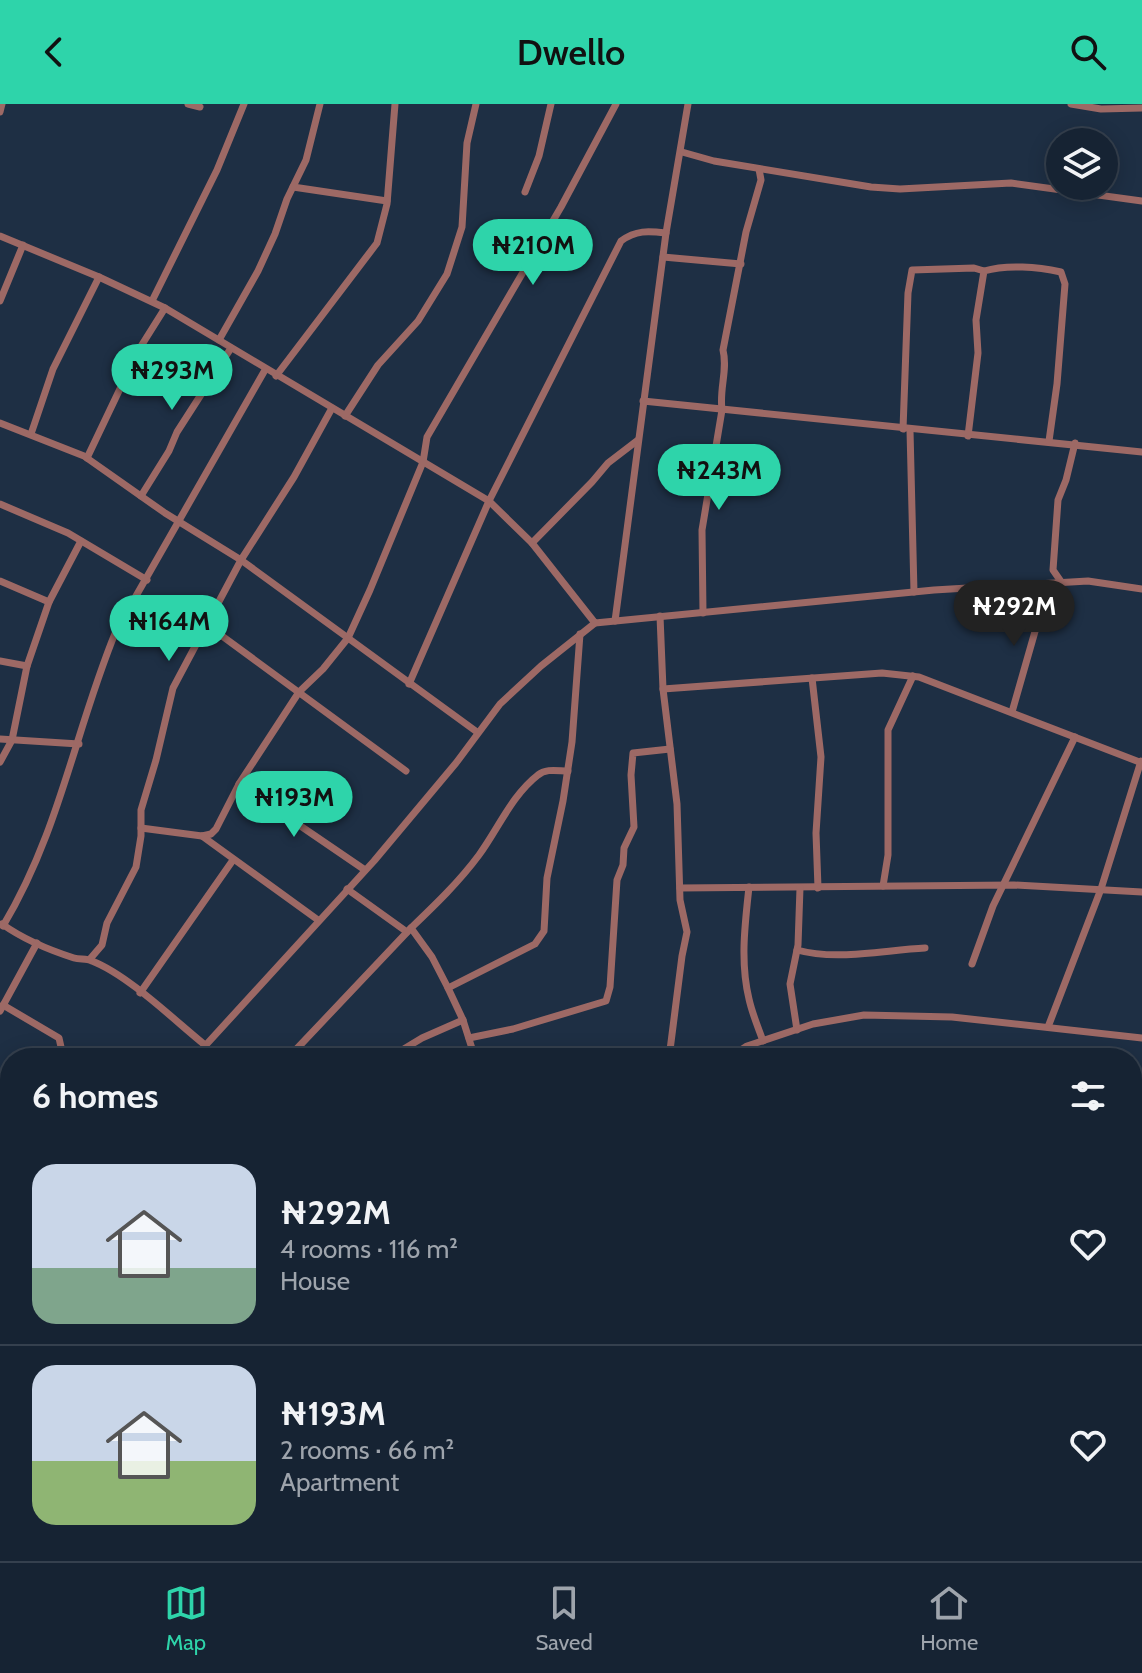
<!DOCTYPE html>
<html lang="en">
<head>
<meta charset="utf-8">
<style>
  body { margin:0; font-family:Cabin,sans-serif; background:#1f2b3b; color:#f1f3f6; height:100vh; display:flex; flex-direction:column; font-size:30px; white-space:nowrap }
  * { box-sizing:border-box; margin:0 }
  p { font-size:26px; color:#9ea4ac }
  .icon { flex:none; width:44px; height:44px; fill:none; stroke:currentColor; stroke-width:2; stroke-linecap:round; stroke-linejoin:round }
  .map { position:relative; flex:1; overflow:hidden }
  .details { position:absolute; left:0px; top:944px; width:1142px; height:514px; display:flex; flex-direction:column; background:#162333; border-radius:32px 32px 0 0; box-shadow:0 4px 20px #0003,0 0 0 2px #35404e }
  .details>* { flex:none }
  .fabs { position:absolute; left:1046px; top:24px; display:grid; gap:16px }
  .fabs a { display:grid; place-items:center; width:72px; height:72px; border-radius:50%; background:#162333; box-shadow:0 4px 20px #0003,0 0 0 2px #35404e; font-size:40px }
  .price { position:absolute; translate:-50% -68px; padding:0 18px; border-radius:28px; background:#2ed4aa; color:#111; font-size:26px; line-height:52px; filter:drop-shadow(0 2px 4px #0008) }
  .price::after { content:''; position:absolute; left:50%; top:48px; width:24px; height:18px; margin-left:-12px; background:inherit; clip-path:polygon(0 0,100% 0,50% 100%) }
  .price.on { background:#222; color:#fff }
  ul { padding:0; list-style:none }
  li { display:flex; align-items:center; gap:24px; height:200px; padding:0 32px }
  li+li { border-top:2px solid #35404e }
  li span { display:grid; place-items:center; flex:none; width:224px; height:160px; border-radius:24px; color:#555 }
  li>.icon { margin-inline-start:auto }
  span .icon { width:96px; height:96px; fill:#fffc; stroke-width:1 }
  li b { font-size:34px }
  h2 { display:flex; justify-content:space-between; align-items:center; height:96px; padding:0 32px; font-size:34px }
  header { display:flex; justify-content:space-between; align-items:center; height:104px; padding:0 32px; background:#2ed4aa; color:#111; font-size:36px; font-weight:600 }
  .dock { display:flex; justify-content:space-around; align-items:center; height:112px; border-top:2px solid #35404e; background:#162333; font-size:22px; color:#9ea4ac }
  .dock a { display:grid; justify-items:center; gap:4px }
  .dock .on { color:#2ed4aa }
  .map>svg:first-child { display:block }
</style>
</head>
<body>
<header><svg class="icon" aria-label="back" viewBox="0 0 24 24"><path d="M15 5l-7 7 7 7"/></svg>Dwello<svg class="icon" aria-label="search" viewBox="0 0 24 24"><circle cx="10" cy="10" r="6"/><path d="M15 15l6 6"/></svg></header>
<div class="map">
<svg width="1142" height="1457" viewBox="0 0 1142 1457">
  <rect width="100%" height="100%" fill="#1e2f44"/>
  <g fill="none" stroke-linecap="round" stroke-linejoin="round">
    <g stroke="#9d6965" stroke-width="7">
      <path d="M188 0 200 3"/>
      <path d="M1071 0 1101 5 1142 4"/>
      <path d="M0 8 2 0"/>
      <path d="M682 48 714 57 871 83 900 85 1011 79 1142 97"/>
      <path d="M293 83 387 97"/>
      <path d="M525 88 539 52 551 0"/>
      <path d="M0 132 99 173 165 204 489 397 532 439 595 519 934 486 1088 477 1142 485"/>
      <path d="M663 153 741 160"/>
      <path d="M0 197 23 141"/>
      <path d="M152 197 217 66 244 0"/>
      <path d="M219 236 258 167 275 130 287 95 306 56 320 0"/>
      <path d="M276 272 377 139 387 100 395 0"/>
      <path d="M643 297 1142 348"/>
      <path d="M345 312 378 261 418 217 447 170 462 123 467 39 476 0"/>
      <path d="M0 319 84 352 165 409 241 456 477 628"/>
      <path d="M903 325 908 189 912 166 974 164 984 167"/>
      <path d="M910 326 914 488"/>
      <path d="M31 330 53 265 99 173"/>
      <path d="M968 332 978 249 976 216 984 167C1007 160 1038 163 1061 168L1065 180 1057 280 1049 337"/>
      <path d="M87 354 138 247 165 204"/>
      <path d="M141 392 169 347 177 328 231 244"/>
      <path d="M0 400 68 429 147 476"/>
      <path d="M532 439 592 378 608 359 638 336"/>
      <path d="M0 477 49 498 27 562 12 636 0 658"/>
      <path d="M1062 479 1053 466 1058 396 1066 376 1075 339"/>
      <path d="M49 498 81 437"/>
      <path d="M703 509 702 426 722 306C719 285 728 266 723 246L746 128 761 76 759 65"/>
      <path d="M660 512 663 585 677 700 680 796 687 828 682 852 669 954"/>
      <path d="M615 517 666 129 688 0"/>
      <path d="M207 521 406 667"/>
      <path d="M0 557 27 562"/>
      <path d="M812 574 821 653 816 729 818 784"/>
      <path d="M409 580 489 397 621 137C636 126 648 127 666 129"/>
      <path d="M663 585 882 569 919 573 1142 659"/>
      <path d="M1012 608 1040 510 1035 480"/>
      <path d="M0 635 79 640"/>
      <path d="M239 680 365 766"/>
      <path d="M141 724 202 732 211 730 216 725 239 680 299 588 323 565 348 534 370 486 423 358 427 333 561 103 616 0"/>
      <path d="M202 732 318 816"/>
      <path d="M883 782 888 751V626L913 572"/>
      <path d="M749 783C745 820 740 858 749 895 752 909 758 923 763 937"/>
      <path d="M680 784 1014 781 1142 788"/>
      <path d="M347 785 407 828"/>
      <path d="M2 820C23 835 49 846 74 854 80 856 86 854 92 857 128 871 174 916 205 941"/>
      <path d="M3 822C60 727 75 626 116 527L265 266"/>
      <path d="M411 824C435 801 459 778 479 751 498 725 512 691 538 671 546 664 558 667 568 667"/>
      <path d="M797 846C837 857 884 846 925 844"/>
      <path d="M90 855 102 841 107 819 136 763 141 732V706L156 656 173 584 241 456 294 373 332 304"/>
      <path d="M972 860 993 802 1075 633"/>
      <path d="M140 889 233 756"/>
      <path d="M3 901 59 934 61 943 52 954"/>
      <path d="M0 907 37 839"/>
      <path d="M1048 923 1101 785 1141 657"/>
      <path d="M797 926 790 880 798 841 800 784"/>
      <path d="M469 934 513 925 606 897 610 883 617 776 623 761 624 744 634 723 631 671 633 649 670 645"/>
      <path d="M194 954 374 757 456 659 500 600 541 562 595 519"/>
      <path d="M288 954 411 824 432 853 448 884"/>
      <path d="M389 954 422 934 463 916"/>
      <path d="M475 954 463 916 448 884 535 840 544 827 547 774 563 697 572 638 580 530"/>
      <path d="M729 954 747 942 813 920 864 911 952 913 1142 934"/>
      <path d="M0 1010 10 999"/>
      <path d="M1132 1010H1142"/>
      <path d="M0 1081 10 1090"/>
      <path d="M1132 1104 1142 1105"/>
      <path d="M0 1164 10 1154"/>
      <path d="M1132 1176 1142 1178"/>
      <path d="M0 1196 10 1193"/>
      <path d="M1132 1252 1142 1255"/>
      <path d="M0 1274 10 1314"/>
      <path d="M1132 1383 1142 1337"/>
      <path d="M49 1448 51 1457"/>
      <path d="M170 1448 172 1457"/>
      <path d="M245 1448 247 1457"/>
      <path d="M327 1448 328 1457"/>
      <path d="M398 1448 400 1457"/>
      <path d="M474 1448 476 1457"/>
      <path d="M546 1448 548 1457"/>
      <path d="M689 1448 691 1457"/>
      <path d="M871 1448 875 1457"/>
      <path d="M949 1448 951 1457"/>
      <path d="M996 1448 999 1457"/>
      <path d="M774 1457 775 1448"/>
      <path d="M1118 1457 1120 1448"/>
    </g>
  </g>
</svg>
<div class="fabs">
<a><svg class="icon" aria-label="layers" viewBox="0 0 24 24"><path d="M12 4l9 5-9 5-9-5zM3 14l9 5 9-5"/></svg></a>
</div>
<b class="price" style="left:533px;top:183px">₦210M</b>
<b class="price" style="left:172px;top:308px">₦293M</b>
<b class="price" style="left:719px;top:408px">₦243M</b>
<b class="price on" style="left:1014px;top:544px">₦292M</b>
<b class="price" style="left:169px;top:559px">₦164M</b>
<b class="price" style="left:294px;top:735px">₦193M</b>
<section class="details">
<h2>6 homes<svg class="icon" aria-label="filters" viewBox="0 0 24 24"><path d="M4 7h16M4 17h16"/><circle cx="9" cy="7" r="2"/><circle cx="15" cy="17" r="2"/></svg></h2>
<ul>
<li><span style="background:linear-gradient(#c9d6e8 65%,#7fa58c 0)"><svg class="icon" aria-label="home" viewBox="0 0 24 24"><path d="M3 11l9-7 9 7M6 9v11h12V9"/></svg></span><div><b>₦292M</b><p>4 rooms · 116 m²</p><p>House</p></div><svg class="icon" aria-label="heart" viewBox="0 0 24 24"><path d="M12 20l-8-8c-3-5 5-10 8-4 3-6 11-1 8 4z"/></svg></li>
<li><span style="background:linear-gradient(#c9d6e8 60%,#8fb573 0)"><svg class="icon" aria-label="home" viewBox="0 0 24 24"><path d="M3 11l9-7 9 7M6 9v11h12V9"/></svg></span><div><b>₦193M</b><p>2 rooms · 66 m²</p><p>Apartment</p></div><svg class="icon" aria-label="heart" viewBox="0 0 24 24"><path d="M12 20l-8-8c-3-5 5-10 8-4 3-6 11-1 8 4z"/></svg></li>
</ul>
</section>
</div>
<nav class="dock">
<a class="on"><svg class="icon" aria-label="map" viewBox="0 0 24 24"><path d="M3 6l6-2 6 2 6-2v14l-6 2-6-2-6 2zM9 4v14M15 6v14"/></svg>Map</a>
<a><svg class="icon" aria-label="saved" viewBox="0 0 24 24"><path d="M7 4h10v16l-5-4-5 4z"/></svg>Saved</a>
<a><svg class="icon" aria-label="home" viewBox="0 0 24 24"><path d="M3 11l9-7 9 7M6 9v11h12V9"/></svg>Home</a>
</nav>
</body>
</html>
